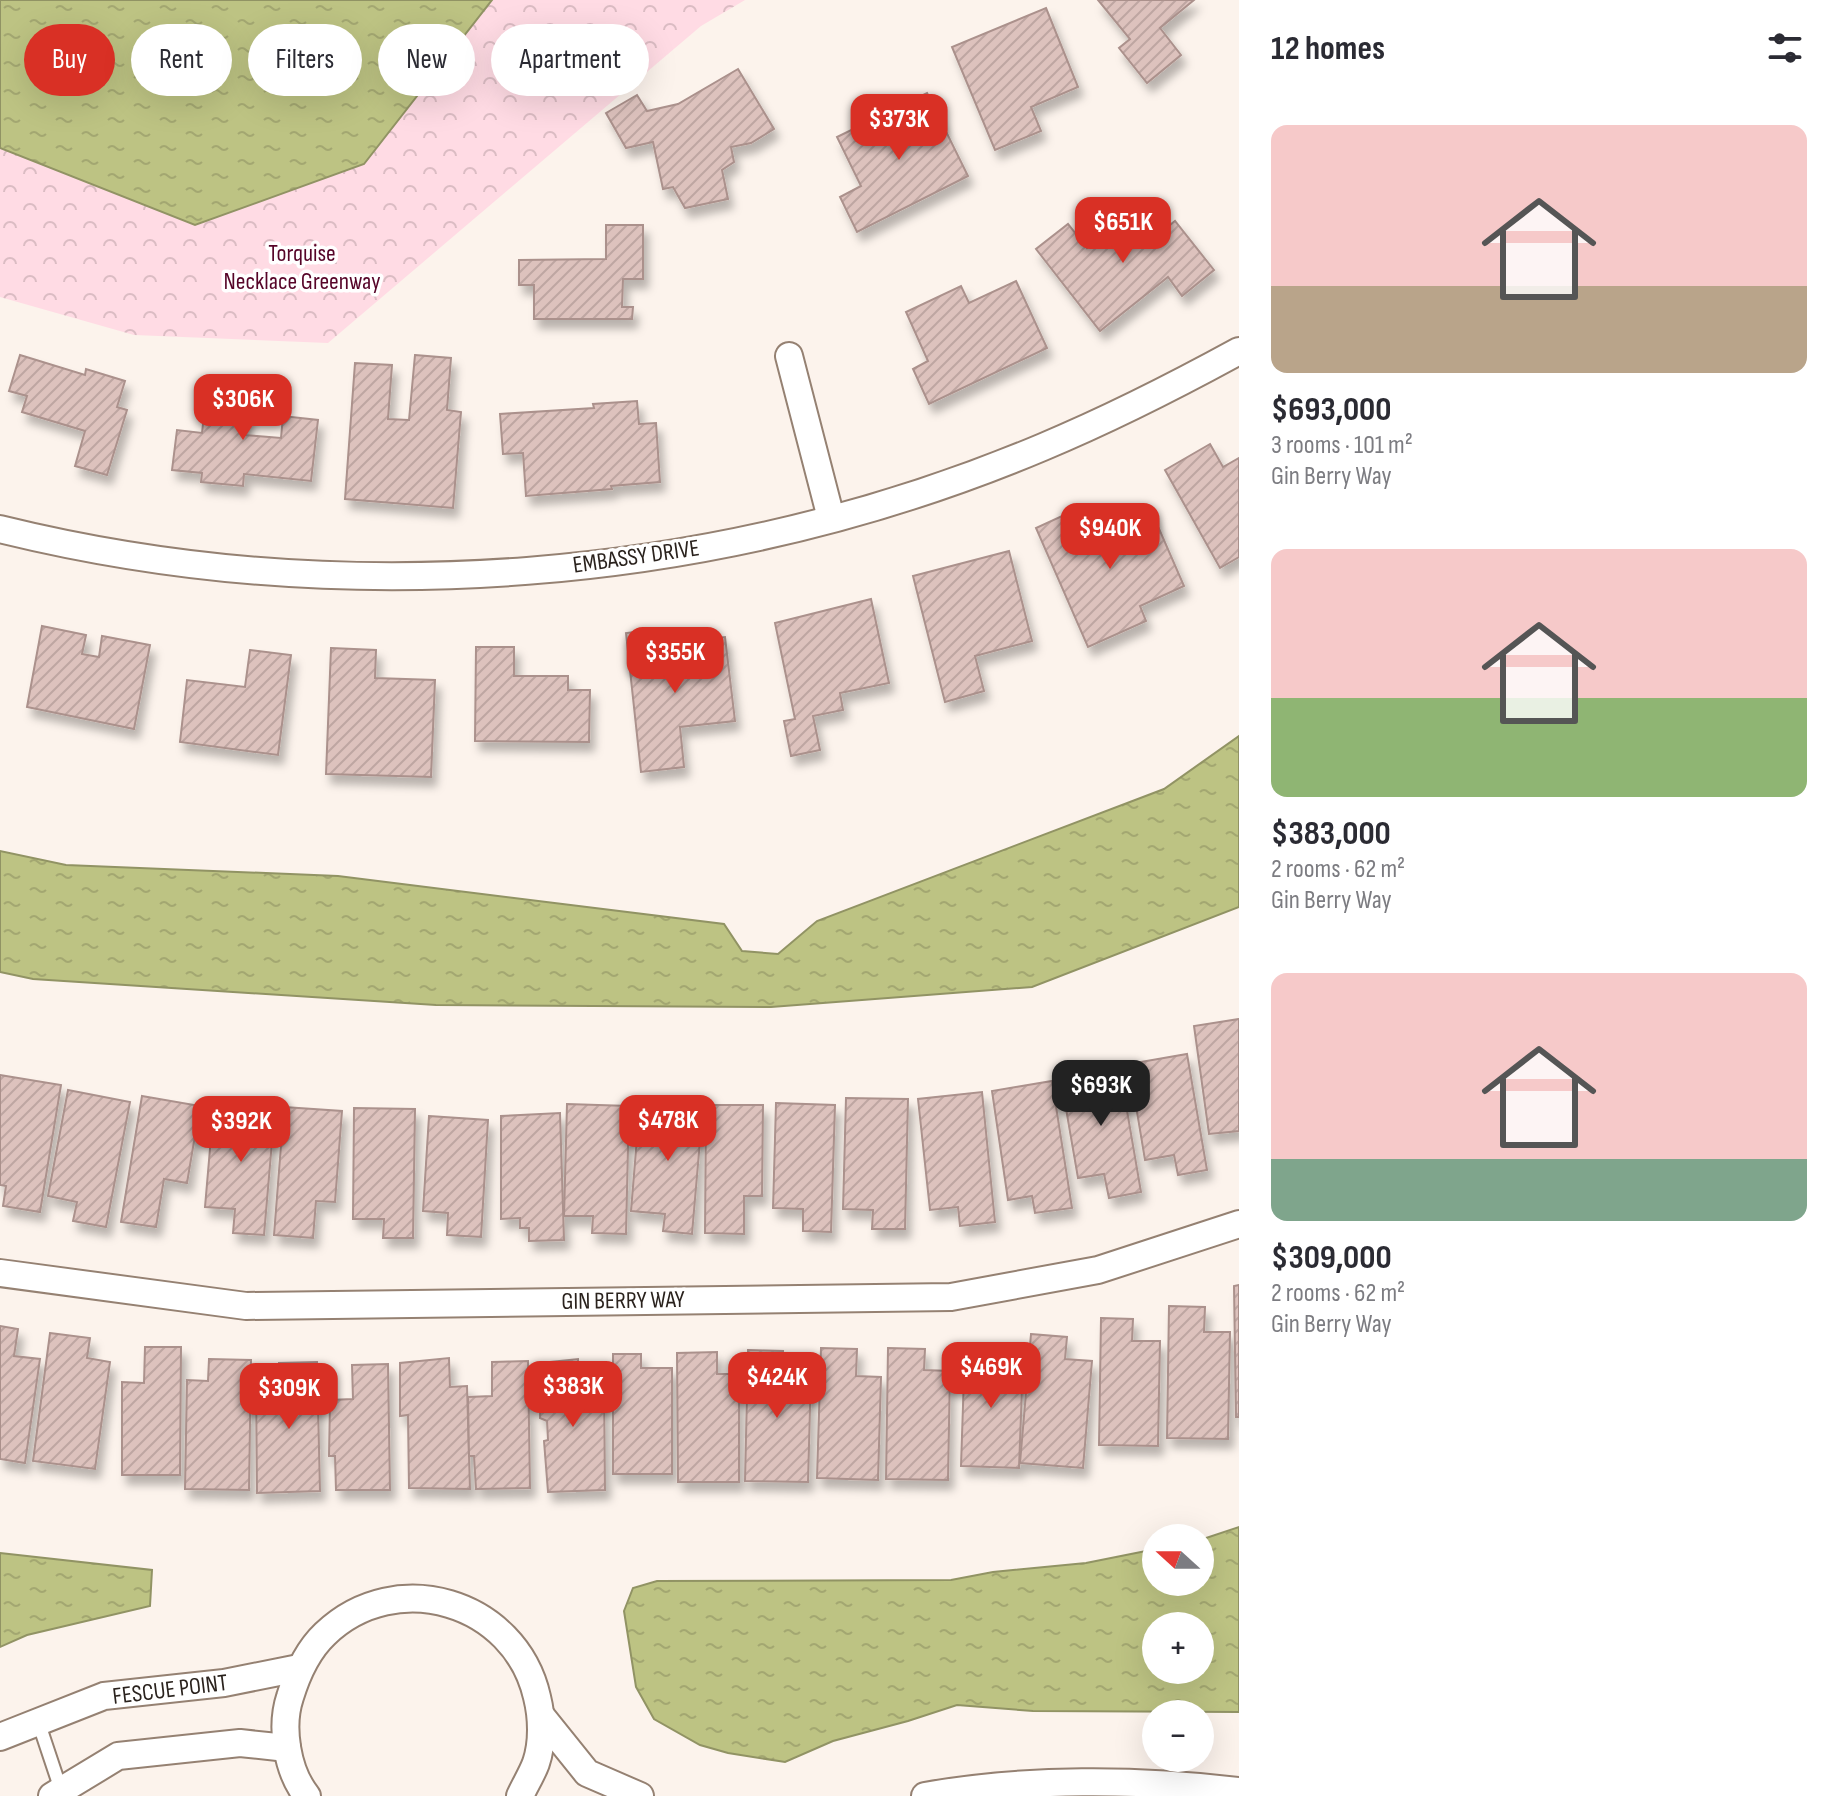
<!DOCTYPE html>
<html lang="en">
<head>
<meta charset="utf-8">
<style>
  body { margin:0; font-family:"Sofia Sans Condensed",sans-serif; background:#f7f7f7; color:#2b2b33; height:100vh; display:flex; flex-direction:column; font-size:30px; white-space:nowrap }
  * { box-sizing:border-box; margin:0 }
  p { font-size:26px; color:#7c7c81 }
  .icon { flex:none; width:44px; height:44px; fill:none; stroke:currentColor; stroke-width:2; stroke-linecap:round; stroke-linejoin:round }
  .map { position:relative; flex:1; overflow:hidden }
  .drawer { display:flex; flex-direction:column; background:#fff; width:600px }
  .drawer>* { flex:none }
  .banner { position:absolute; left:24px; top:24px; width:760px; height:72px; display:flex; gap:16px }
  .needle { width:52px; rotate:291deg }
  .tools { position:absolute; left:1142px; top:1524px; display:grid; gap:16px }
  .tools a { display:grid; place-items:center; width:72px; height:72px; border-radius:50%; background:#fff; box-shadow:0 8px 32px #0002; font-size:40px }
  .price { position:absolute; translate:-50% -68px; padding:0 18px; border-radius:16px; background:#d93025; color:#fff; font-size:26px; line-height:52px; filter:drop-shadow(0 2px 4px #0008) }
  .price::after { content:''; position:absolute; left:50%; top:48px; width:24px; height:18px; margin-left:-12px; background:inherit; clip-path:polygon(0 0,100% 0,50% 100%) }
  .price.selected { background:#222; color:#fff }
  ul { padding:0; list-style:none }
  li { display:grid; align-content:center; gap:16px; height:424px; padding:0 32px }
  li span { display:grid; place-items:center; height:248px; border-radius:16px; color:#555 }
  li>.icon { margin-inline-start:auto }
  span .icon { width:144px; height:144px; fill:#fffc; stroke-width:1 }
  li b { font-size:34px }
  h2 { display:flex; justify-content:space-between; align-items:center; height:96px; padding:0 32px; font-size:34px }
  .tag { padding:0 28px; border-radius:36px; background:#fff; box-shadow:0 8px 32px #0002; font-size:28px; line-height:72px }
  .tag.selected { background:#d93025; color:#fff }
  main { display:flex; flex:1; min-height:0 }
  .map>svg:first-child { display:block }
</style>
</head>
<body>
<main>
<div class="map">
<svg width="1239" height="1796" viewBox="0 0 1239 1796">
  <defs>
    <pattern id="park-crowns" width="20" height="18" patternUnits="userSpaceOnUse" patternTransform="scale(2)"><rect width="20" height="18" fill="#ffdbe4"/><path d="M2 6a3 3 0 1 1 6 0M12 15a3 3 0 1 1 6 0" fill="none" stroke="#dbbcc3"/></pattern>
    <pattern id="water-ripples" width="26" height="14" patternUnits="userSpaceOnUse" patternTransform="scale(2)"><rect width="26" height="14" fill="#bdc383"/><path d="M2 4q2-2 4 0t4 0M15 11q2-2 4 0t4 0" fill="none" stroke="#a3a771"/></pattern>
    <pattern id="building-hatch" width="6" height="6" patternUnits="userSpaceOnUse" patternTransform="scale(2)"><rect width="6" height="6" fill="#ddc2bd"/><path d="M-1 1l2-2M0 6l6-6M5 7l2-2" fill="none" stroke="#bea6a2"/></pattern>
    <filter id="shadow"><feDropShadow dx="5" dy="9" stdDeviation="4" flood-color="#0004"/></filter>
  </defs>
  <rect width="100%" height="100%" fill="#fcf3ec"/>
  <path fill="url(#park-crowns)" d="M492 0H745L701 26 328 343 134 335 0 297V148L195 225Z"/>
  <g fill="url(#water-ripples)" stroke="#919364" stroke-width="2" fill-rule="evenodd">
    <path d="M0 0H492L364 164 195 225 0 148Z"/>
    <path d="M1239 736V907L1032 987 771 1007 436 1005 33 979 0 972V851L66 865 338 876 724 924 742 951 778 954 817 921 1164 789Z"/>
    <path d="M1239 1527V1712L1033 1711 957 1705 908 1721 833 1741 785 1762 728 1753 700 1745 654 1719 636 1687 624 1611 633 1588 657 1581 951 1580 993 1572 1086 1563 1156 1549V1582H1200V1540ZM1200 1626V1670H1156V1626Z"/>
    <path d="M0 1553 152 1570 150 1606 27 1635 0 1647Z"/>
  </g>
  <g fill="url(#building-hatch)" stroke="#ab918c" stroke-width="2" filter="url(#shadow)">
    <path d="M1098 0H1194L1160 28 1181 55 1147 83 1119 48 1130 39Z"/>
    <path d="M1046 8 1078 87 1031 107 1041 131 995 150 952 47Z"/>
    <path d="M738 69 774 129 751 143 731 147 734 162 722 170 728 199 685 208 673 187 663 189 653 142 626 148 606 113 637 95 647 111 678 104Z"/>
    <path d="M927 93 968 176 857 232 840 197 861 186 837 137Z"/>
    <path d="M1139 207 1160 233 1175 221 1214 270 1182 296 1168 277 1100 331 1036 249 1068 224 1087 248Z"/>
    <path d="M606 225H643V279H623L622 307H633L632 319H534V285H519V260L606 259Z"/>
    <path d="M1016 281 1047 348 929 404 913 369 928 361 906 312 961 286 969 303Z"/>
    <path d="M20 355 85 375 86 369 125 381 117 407 127 410 107 475 75 466 85 431 22 412 27 396 9 391Z"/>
    <path d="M415 355 451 358 447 410 461 412 453 508 345 499 355 363 392 365 388 419 409 420Z"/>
    <path d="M208 379 251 383 245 435 281 438 283 416 318 420 311 481 244 474 243 486 201 482 202 473 172 470 177 430 202 433Z"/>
    <path d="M637 401 639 424 656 423 660 482 611 486 612 489 526 496 523 453 503 454 500 414 594 408 593 404Z"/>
    <path d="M1210 444 1223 467 1239 458V557L1220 568 1165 470Z"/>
    <path d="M1150 508 1184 586 1140 606 1146 621 1088 647 1036 528 1075 510 1087 536Z"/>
    <path d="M1009 551 1032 641 975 656 984 691 945 702 913 576Z"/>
    <path d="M871 599 889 683 840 693 843 710 813 716 820 750 791 756 784 721 795 719 775 623Z"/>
    <path d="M42 626 86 635 82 654 99 657 102 636 150 645 134 729 27 707Z"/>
    <path d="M666 628 670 665 700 661 698 640 725 637 735 721 680 727 684 767 641 772 626 633Z"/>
    <path d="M476 647H514V676H568V690H590L589 742 475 741Z"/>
    <path d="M331 648 376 650 375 678 435 680 431 777 326 774Z"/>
    <path d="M250 650 291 655 278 755 180 742 187 680 245 687Z"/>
    <path d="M1239 1019V1131L1209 1134 1194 1026Z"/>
    <path d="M1187 1054 1207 1170 1178 1175 1174 1155 1145 1160 1129 1064Z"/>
    <path d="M1119 1064 1141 1192 1109 1198 1104 1174 1078 1178 1060 1074Z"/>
    <path d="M0 1075 61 1085 40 1212 3 1206 6 1186 0 1185Z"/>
    <path d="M1052 1081 1072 1208 1035 1213 1032 1196 1008 1200 992 1091Z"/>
    <path d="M68 1090 130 1102 106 1227 73 1221 77 1202 48 1196Z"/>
    <path d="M982 1092 995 1222 960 1226 958 1207 930 1210 918 1099Z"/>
    <path d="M142 1096 200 1106 187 1183 164 1179 156 1227 121 1222Z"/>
    <path d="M846 1098 908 1099 905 1229H872L873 1210 843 1209Z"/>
    <path d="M640 1101 703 1106 692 1234 663 1231 665 1214 631 1211Z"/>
    <path d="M214 1102 275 1107 264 1235 233 1233 235 1209 205 1207Z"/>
    <path d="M776 1103 835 1105 831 1232 803 1231V1209L773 1208Z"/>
    <path d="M567 1104 629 1106 626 1234 592 1233 593 1216H564Z"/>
    <path d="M706 1105H763L762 1196H744V1234L705 1233Z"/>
    <path d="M284 1107 342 1111 335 1202 316 1201 313 1238 274 1235Z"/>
    <path d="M354 1108 415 1109 413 1238H383L384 1219H353Z"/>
    <path d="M560 1113 564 1240 529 1241V1228H520V1218L501 1219V1116Z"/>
    <path d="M429 1116 488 1120 481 1237 447 1235 448 1213 423 1211Z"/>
    <path d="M1239 1285V1417H1236L1234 1286Z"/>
    <path d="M1169 1306 1205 1307 1204 1332H1230L1228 1439 1167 1438Z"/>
    <path d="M1101 1318 1133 1319 1132 1341H1160L1158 1446 1099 1445Z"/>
    <path d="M0 1326 18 1329 14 1356 40 1359 25 1463 0 1459Z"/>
    <path d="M50 1333 90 1338 87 1358 110 1362 95 1469 33 1461Z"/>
    <path d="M1031 1334 1067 1337 1065 1359 1092 1361 1083 1468 1020 1463Z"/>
    <path d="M965 1345H993L992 1360 1023 1362 1019 1468 961 1466Z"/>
    <path d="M145 1347H181L180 1475H122V1382L144 1383Z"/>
    <path d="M821 1348 857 1349 856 1376 881 1377 878 1480 817 1478Z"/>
    <path d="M888 1348 925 1349 924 1370 950 1371 948 1480 886 1479Z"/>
    <path d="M748 1350 783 1351 782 1373H811L808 1482 745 1481Z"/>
    <path d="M717 1352V1374H739V1482H678L677 1353Z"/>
    <path d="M613 1354H641V1368H672V1474H613Z"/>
    <path d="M449 1358 450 1387 467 1386 470 1489 409 1488 408 1415 400 1416V1363Z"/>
    <path d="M209 1359 251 1360 249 1490 185 1489 187 1380 208 1381Z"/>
    <path d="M578 1359V1385L604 1383 605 1490 548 1492 544 1441 548 1440 547 1421 540 1418 541 1363Z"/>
    <path d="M528 1361 530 1488 476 1489 474 1456H469L468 1397 492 1396V1362Z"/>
    <path d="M317 1362 320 1491 257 1493 256 1384H279V1363Z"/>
    <path d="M388 1364 390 1490H336L335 1456H329L330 1400 353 1399 352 1365Z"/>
  </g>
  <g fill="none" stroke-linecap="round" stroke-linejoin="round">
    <defs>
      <path id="lane" d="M39 1724 61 1790"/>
      <g id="street">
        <path d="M789 356 831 518"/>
        <path d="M0 529C341 613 718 584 1043 447 1110 419 1175 386 1239 351"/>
        <path d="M0 1273 246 1306 951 1297 1098 1270 1239 1224"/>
        <path d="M542 1717 587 1773 640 1796"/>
        <path d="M0 1737 104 1696 224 1683 299 1668"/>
        <path d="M52 1796 118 1756 240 1743 287 1748"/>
        <path d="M307 1796C287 1771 280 1727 290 1697 297 1674 307 1651 325 1634 396 1566 515 1601 537 1697 542 1717 543 1742 536 1763 532 1774 525 1785 520 1796"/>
        <path d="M925 1796C1025 1778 1139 1779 1239 1791"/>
      </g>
    </defs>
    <use href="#lane" stroke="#958172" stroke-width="16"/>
    <use href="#street" stroke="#958172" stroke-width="30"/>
    <use href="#lane" stroke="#fff" stroke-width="12"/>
    <use href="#street" stroke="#fff" stroke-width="26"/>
  </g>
  <g text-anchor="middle" stroke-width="7" stroke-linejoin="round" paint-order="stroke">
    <g font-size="24" fill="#560428" stroke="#fff">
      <text x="302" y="261">Torquise<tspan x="302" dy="28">Necklace Greenway</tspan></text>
    </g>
    <g font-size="24" fill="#2a221d" stroke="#fff">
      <text transform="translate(636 556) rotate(-8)" y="8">EMBASSY DRIVE</text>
      <text transform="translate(623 1300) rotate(-1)" y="8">GIN BERRY WAY</text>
      <text transform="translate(170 1689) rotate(-7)" y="8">FESCUE POINT</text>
    </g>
  </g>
</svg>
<div class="tools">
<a><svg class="needle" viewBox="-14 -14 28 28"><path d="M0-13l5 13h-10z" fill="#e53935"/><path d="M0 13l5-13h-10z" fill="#7c7c81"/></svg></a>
<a>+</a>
<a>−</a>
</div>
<b class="price" style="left:899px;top:162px">$373K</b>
<b class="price" style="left:1123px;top:265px">$651K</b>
<b class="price" style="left:243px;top:442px">$306K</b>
<b class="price" style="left:1110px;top:571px">$940K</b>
<b class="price" style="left:675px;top:695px">$355K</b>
<b class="price selected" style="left:1101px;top:1128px">$693K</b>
<b class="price" style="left:668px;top:1163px">$478K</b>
<b class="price" style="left:241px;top:1164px">$392K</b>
<b class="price" style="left:991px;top:1410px">$469K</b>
<b class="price" style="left:777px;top:1420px">$424K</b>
<b class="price" style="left:573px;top:1429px">$383K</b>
<b class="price" style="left:289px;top:1431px">$309K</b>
<div class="banner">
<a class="tag selected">Buy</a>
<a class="tag">Rent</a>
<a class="tag">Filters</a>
<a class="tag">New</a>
<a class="tag">Apartment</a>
</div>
</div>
<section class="drawer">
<h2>12 homes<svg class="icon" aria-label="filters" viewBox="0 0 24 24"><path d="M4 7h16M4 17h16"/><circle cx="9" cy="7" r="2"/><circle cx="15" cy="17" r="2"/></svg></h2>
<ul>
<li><span style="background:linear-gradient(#f6c9c9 65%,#b9a48a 0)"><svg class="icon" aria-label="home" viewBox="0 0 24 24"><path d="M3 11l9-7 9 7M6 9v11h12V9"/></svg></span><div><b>$693,000</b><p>3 rooms · 101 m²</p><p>Gin Berry Way</p></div></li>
<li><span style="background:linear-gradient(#f6c9c9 60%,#8fb573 0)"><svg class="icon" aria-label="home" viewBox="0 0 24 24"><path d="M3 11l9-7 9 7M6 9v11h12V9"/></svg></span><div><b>$383,000</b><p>2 rooms · 62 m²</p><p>Gin Berry Way</p></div></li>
<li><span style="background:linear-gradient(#f6c9c9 75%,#7fa58c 0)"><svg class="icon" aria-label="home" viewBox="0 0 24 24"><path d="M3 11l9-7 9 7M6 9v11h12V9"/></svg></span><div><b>$309,000</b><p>2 rooms · 62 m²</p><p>Gin Berry Way</p></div></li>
</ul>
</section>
</main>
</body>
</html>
